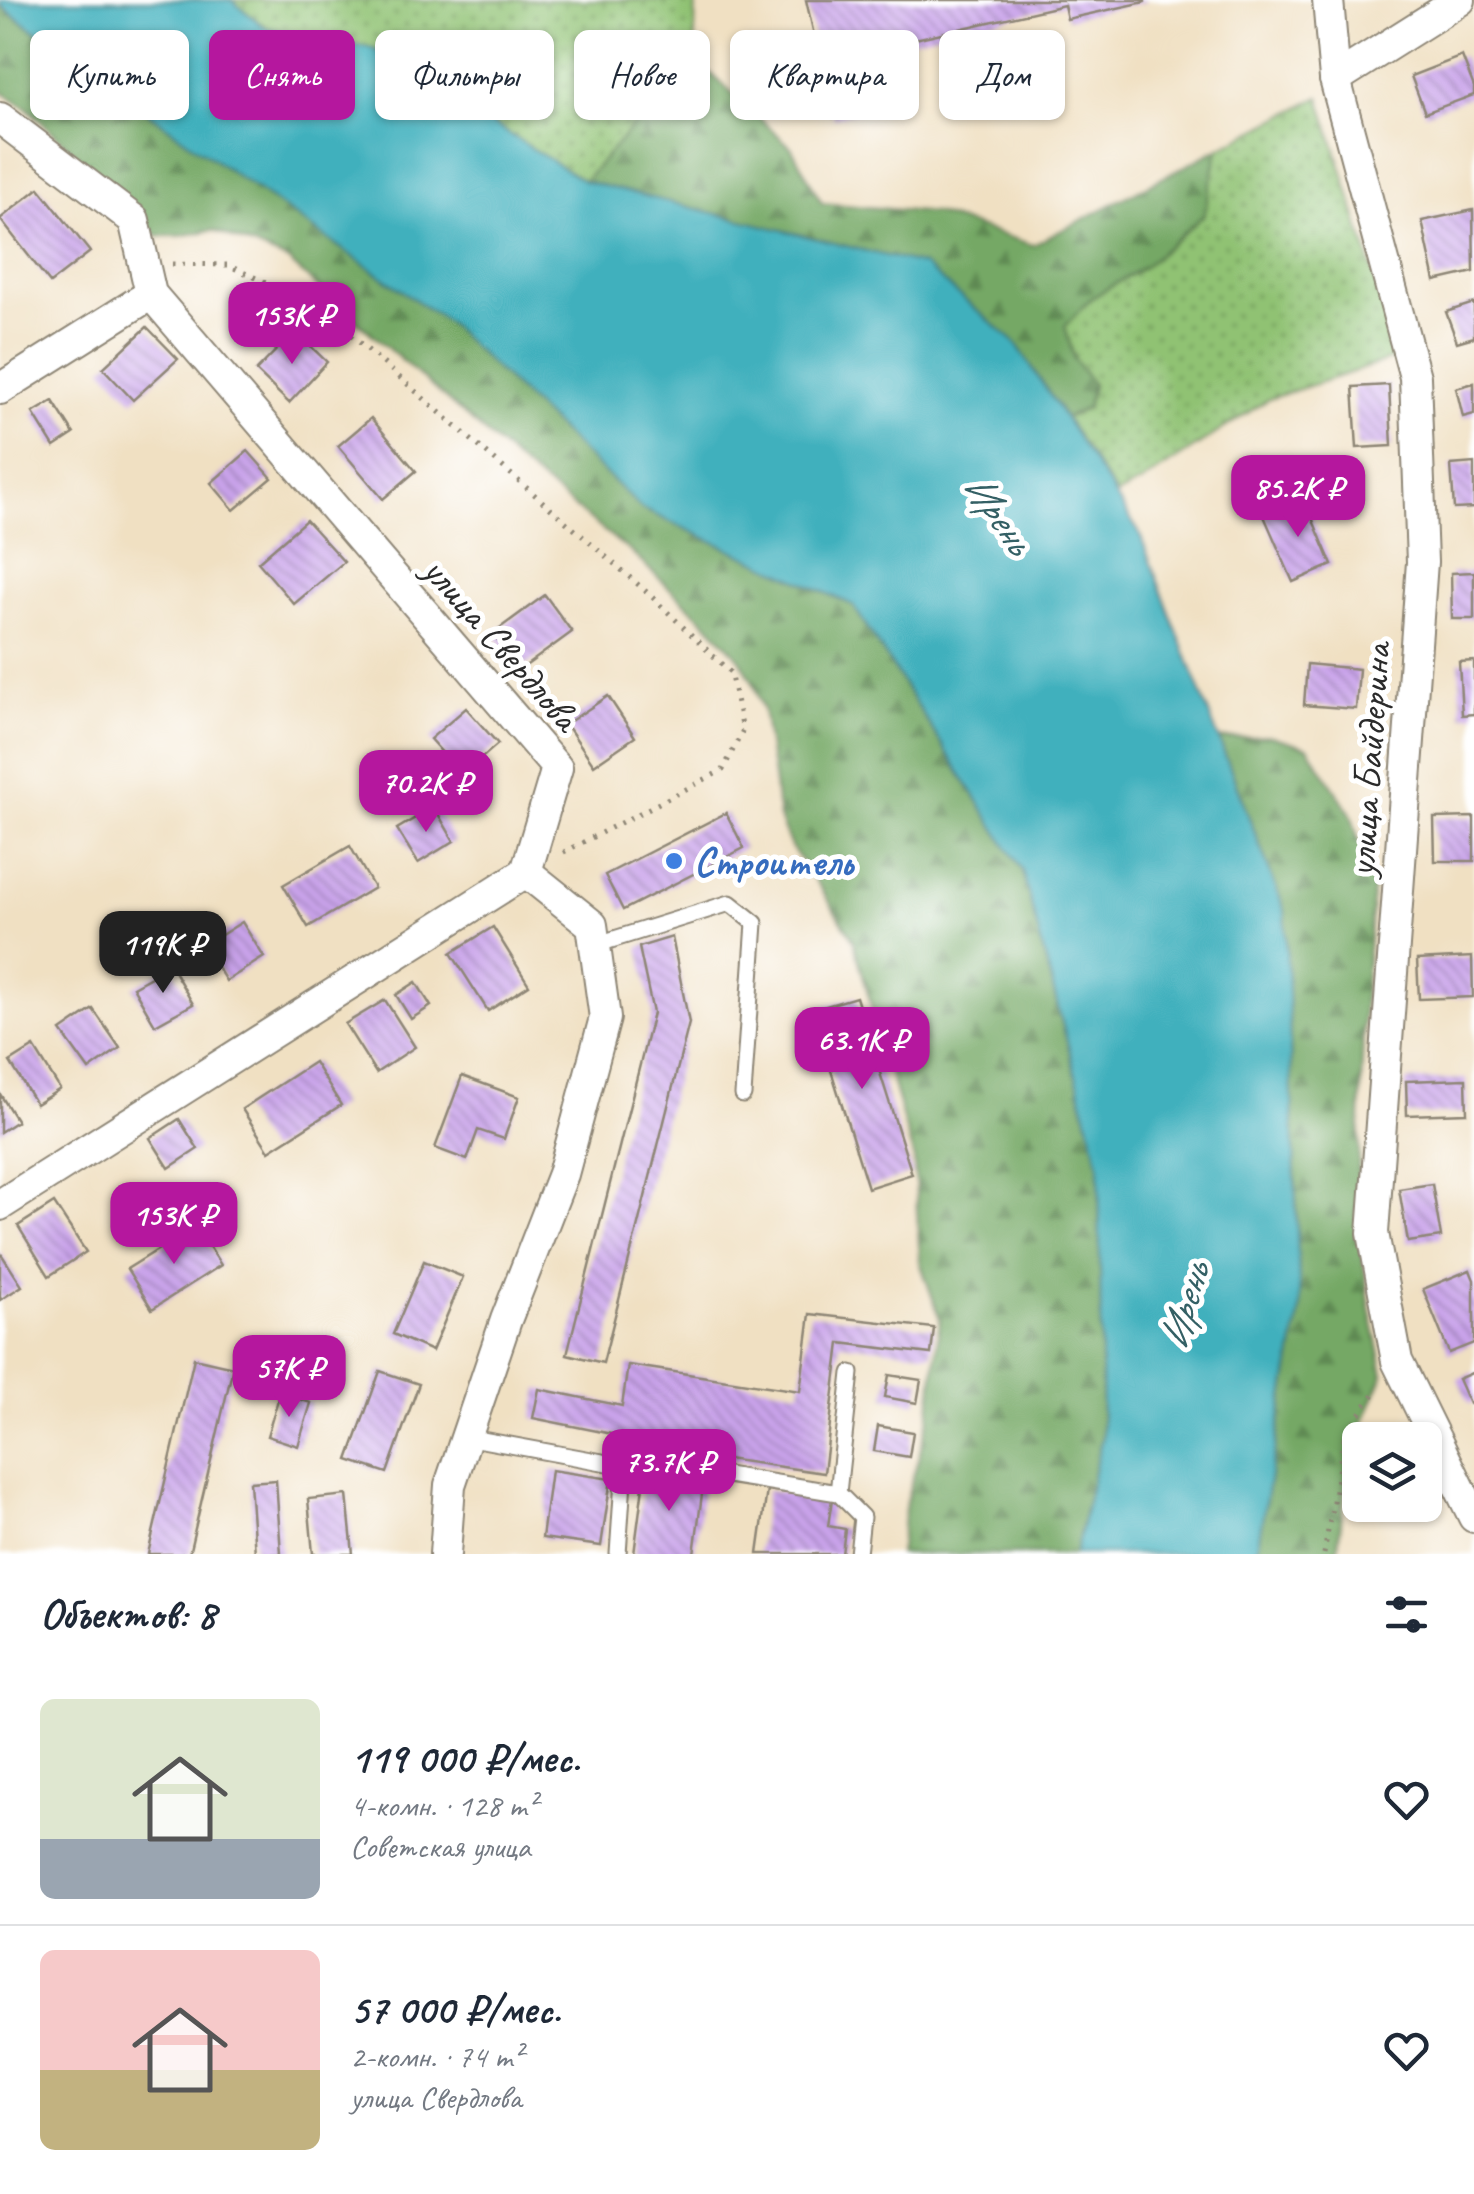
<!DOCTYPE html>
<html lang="ru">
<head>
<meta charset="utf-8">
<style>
  body { margin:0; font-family:Caveat,sans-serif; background:#f2f2f3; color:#1f2937; height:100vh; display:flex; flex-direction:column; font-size:38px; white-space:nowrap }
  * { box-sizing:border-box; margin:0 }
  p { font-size:32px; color:#747a83 }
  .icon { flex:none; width:55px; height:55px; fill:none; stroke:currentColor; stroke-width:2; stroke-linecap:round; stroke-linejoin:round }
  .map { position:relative; height:1554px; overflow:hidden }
  .drawer { display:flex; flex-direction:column; background:#fff; flex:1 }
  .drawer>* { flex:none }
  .top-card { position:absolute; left:30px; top:30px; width:1415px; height:90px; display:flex; gap:20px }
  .controls { position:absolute; left:1342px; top:1422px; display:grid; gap:20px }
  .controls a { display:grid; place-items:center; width:100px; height:100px; border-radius:15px; background:#fff; box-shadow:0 2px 8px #0004; font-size:50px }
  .price { position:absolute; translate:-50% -85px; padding:0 22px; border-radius:20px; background:#b5179e; color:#fff; font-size:32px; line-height:65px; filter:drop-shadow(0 2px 5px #0008) }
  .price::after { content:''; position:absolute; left:50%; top:60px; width:30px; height:22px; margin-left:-15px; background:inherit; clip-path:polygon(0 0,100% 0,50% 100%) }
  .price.current { background:#222; color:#fff }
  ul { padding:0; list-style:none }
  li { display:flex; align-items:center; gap:30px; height:250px; padding:0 40px }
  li+li { border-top:2px solid #e0e1e3 }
  li span { display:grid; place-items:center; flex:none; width:280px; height:200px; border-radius:15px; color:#555 }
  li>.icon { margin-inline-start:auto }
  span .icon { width:120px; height:120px; fill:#fffc; stroke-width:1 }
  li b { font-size:42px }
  h2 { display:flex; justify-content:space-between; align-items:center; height:120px; padding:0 40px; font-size:42px }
  .chip { padding:0 35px; border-radius:15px; background:#fff; box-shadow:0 2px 8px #0004; font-size:35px; line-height:90px }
  .chip.current { background:#b5179e; color:#fff }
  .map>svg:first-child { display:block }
</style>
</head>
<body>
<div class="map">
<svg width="1474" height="1554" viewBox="0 0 1474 1554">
  <defs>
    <pattern id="grass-dots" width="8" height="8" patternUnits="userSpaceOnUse" patternTransform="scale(2.5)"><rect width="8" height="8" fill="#90c273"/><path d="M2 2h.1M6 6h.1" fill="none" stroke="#769e5f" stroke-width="1.8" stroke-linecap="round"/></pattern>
    <pattern id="forest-firs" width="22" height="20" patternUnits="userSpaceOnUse" patternTransform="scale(2.5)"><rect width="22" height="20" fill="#74a865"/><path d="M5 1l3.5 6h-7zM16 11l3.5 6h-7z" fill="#5f8953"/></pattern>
    <pattern id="building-back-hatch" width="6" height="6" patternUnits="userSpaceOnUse" patternTransform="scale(2.5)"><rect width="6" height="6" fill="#c9a3ea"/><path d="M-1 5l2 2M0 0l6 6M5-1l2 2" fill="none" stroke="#a385be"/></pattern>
  </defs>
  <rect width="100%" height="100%" fill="#fff"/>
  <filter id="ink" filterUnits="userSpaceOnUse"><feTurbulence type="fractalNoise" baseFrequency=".01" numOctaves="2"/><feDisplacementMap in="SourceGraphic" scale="20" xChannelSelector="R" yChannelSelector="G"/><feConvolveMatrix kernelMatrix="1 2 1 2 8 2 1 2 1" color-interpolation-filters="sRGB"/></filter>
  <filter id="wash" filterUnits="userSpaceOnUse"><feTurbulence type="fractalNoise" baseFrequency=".0048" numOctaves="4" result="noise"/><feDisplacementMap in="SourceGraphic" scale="40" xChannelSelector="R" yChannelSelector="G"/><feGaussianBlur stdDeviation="2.25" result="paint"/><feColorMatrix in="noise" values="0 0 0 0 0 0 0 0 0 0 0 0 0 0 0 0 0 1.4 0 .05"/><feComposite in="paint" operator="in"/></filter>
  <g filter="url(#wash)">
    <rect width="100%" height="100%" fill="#f0e0c2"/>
    <g fill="url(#grass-dots)" stroke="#5e764f" stroke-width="2.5">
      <path d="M231 0H696L694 58 584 181 372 48 266 28Z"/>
      <path d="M1320 97 1399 357 1269 399 1142 482 1116 495 1065 418 1087 408 1092 384 1074 359 1064 326 1090 299 1145 266 1203 215 1218 149Z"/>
    </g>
    <g fill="url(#forest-firs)" stroke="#506a48" stroke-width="2.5">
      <path d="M0 6 193 145 447 322 642 509 853 605 1022 870 1099 1163 1102 1436 1075 1554H899L906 1502 929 1419 940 1319 920 1262 914 1160 853 939 814 878 791 847 779 818 763 709 753 682 740 659 711 627 632 553 526 469 287 260 213 230 179 236H157L138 213 27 108 0 91Z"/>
      <path d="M694 58 791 147 822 203 934 213 1033 245 1218 149 1204 215 1145 266 1090 299 1065 326 1074 359 1092 384 1087 408 1065 418 1016 343 584 181Z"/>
      <path d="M1271 736 1308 747 1351 814 1373 890 1364 999 1357 1216 1370 1308 1384 1374 1349 1456 1337 1554H1256L1300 1309 1285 911 1219 739Z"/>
    </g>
    <path fill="#41b0bd" stroke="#366e74" stroke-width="2.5" d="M0 0H231L266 28 372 48 584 181 923 265 1016 343 1139 532 1285 911 1300 1309 1256 1554H1075L1102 1436 1099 1163 1022 870 853 605 642 509 447 322 193 145 0 5Z"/>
    <g id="blocks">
      <g fill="url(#building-back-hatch)">
        <path d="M806 0H1145V2L1067 19 1064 5 880 47 893 103 833 118Z"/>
        <path d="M1462 56 1474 87V95L1425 113 1411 76Z"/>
        <path d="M39 188 90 252 50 283 0 219Z"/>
        <path d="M1473 210 1474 272 1435 281 1422 221Z"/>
        <path d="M1474 303V337L1457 342 1446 312Z"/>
        <path d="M147 327 178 359 133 400 103 368Z"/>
        <path d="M295 331 327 362 289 403 256 371Z"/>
        <path d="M1474 383V414L1463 417 1456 388Z"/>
        <path d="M1389 385 1392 446 1357 448 1353 387Z"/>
        <path d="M53 401 74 434 54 447 33 413Z"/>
        <path d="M371 418 416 471 383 499 338 446Z"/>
        <path d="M248 451 272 478 234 510 211 483Z"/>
        <path d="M1474 463V508L1454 509 1451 465Z"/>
        <path d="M1304 499 1332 565 1293 582 1264 516Z"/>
        <path d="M306 520 344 562 294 604 258 562Z"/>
        <path d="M1474 572V619H1452L1451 573Z"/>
        <path d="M545 595 572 632 520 670 493 633Z"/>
        <path d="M1474 661V714L1462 715 1459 662Z"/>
        <path d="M1307 664 1359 669 1356 709 1304 705Z"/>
        <path d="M608 696 635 737 594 765 566 724Z"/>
        <path d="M466 708 498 744 462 775 430 739Z"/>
        <path d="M434 807 454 841 418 863 397 829Z"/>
        <path d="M726 813 744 848 623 910 605 875Z"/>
        <path d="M1474 817V861H1435L1434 818Z"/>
        <path d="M350 846 374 888 308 927 283 885Z"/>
        <path d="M242 922 264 957 226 981 204 946Z"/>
        <path d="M493 927 529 985 488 1011 451 953Z"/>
        <path d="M672 937 689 1023 603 1363 567 1354 653 1013 639 947Z"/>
        <path d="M1472 957 1473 997 1419 999 1417 960Z"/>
        <path d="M171 966 193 1004 155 1025 133 987Z"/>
        <path d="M416 982 431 1006 411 1019 396 995Z"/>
        <path d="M856 997 912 1174 868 1188 812 1010Z"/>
        <path d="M385 1000 415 1047 376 1073 345 1024Z"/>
        <path d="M93 1009 120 1048 89 1070 61 1031Z"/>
        <path d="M34 1047 60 1089 36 1104 10 1062Z"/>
        <path d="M314 1062 341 1105 269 1151 242 1109Z"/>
        <path d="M462 1076 519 1097 504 1139 478 1130 467 1160 435 1148Z"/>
        <path d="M1466 1079 1467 1113 1407 1115 1406 1081Z"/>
        <path d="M0 1094 17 1121 0 1132Z"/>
        <path d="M179 1119 198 1149 169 1168 150 1138Z"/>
        <path d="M1432 1184 1441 1237 1408 1242 1399 1189Z"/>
        <path d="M54 1203 86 1252 49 1276 18 1226Z"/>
        <path d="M196 1226 221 1265 152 1309 127 1269Z"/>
        <path d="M0 1252 22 1286 0 1300Z"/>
        <path d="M424 1261 463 1277 432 1351 393 1334Z"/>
        <path d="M1470 1270 1474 1280V1343L1449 1353 1423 1289Z"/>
        <path d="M810 1314 934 1328 931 1354 840 1343 824 1473 616 1443 617 1435 533 1418 539 1389 622 1406 628 1365 800 1391Z"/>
        <path d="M194 1358 233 1367 189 1554H148Z"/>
        <path d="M380 1371 419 1384 387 1473 348 1460Z"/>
        <path d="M1474 1372V1402L1469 1404 1458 1379Z"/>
        <path d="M889 1375 921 1380 917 1403 885 1397Z"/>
        <path d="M280 1393 311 1403 298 1446 267 1436Z"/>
        <path d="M878 1426 913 1432 909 1457 874 1451Z"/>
        <path d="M551 1470 611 1479 601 1546 542 1538Z"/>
        <path d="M645 1471 704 1479 694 1554H634Z"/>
        <path d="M276 1480 281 1554H255L250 1482Z"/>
        <path d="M767 1490 832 1499 828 1526 845 1529 842 1554H758Z"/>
        <path d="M347 1495 353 1554H313L308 1499Z"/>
      </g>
    </g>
  </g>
  <g filter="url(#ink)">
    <use href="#blocks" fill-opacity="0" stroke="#8e8676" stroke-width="2.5"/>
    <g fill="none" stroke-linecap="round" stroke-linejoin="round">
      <defs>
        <g id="lane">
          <path d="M595 945 730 903 755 923 743 1095"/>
          <path d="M466 1437 624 1466 618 1554"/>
          <path d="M624 1466 641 1461 838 1493 851 1373"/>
          <path d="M838 1493 862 1517 858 1554"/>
        </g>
        <g id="street">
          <path d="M1328 0 1335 79 1415 377 1422 562 1373 1233 1397 1361 1474 1517"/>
          <path d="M1335 79 1460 0"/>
          <path d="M0 118 134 220 151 294 557 768 526 872"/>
          <path d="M0 389 151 294"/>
          <path d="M0 1205 526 872"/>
          <path d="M445 1554 450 1485 506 1320 563 1174 605 1018 592 925 526 872"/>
        </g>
      </defs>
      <use href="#lane" stroke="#8e8676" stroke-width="19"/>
      <use href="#street" stroke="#8e8676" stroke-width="34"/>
      <g stroke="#8e8676" stroke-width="5" stroke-dasharray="2.5 8" stroke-linecap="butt">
        <path d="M172 264 227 265 315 304 649 594 730 672 743 730 723 770 560 854"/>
        <path d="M1324 1554 1344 1437 1378 1388"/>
      </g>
      <use href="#lane" stroke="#fff" stroke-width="15"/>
      <use href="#street" stroke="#fff" stroke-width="30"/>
    </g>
  </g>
  <circle fill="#3f7fe0" stroke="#fff" stroke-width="4" cx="674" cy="861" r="10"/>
  <g text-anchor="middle" stroke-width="10" stroke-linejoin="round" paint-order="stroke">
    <g font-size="40" fill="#2b2b2b" stroke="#fff">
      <text transform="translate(502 643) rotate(49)" y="14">улица Свердлова</text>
      <text transform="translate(1368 760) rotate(-86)" y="14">улица Байдерина</text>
    </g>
    <g font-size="40" font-weight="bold" fill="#366cbe" stroke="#fff" text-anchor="start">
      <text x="694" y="875">Строитель</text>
    </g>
    <g font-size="42" font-style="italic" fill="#346065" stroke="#fff">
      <text transform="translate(999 512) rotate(55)" y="15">Ирень</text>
      <text transform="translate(1183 1306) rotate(-74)" y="15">Ирень</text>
    </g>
  </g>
</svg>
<div class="controls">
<a><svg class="icon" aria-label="layers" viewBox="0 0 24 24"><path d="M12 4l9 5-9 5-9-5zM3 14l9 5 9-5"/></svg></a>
</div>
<b class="price" style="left:292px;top:367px">153K ₽</b>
<b class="price" style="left:1298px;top:540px">85.2K ₽</b>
<b class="price" style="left:426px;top:835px">70.2K ₽</b>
<b class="price current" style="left:163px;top:996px">119K ₽</b>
<b class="price" style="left:862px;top:1092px">63.1K ₽</b>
<b class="price" style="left:174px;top:1267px">153K ₽</b>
<b class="price" style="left:289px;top:1420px">57K ₽</b>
<b class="price" style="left:669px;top:1514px">73.7K ₽</b>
<div class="top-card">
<a class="chip">Купить</a>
<a class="chip current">Снять</a>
<a class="chip">Фильтры</a>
<a class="chip">Новое</a>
<a class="chip">Квартира</a>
<a class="chip">Дом</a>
</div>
</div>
<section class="drawer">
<h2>Объектов: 8<svg class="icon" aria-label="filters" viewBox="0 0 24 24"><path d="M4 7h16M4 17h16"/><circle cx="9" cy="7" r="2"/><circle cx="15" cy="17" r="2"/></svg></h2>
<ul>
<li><span style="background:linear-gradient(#dfe7d0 70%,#9aa5b1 0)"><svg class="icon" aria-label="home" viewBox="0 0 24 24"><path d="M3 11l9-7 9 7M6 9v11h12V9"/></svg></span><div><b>119 000 ₽/мес.</b><p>4-комн. · 128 m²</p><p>Советская улица</p></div><svg class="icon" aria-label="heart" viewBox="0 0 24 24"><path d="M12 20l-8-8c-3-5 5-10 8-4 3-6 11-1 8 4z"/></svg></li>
<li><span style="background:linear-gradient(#f6c9c9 60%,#c2b280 0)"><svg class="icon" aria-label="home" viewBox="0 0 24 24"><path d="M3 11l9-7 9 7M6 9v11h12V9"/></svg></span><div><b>57 000 ₽/мес.</b><p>2-комн. · 74 m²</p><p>улица Свердлова</p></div><svg class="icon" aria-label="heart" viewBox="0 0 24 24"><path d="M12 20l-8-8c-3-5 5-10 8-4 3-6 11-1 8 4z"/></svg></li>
</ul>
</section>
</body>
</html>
